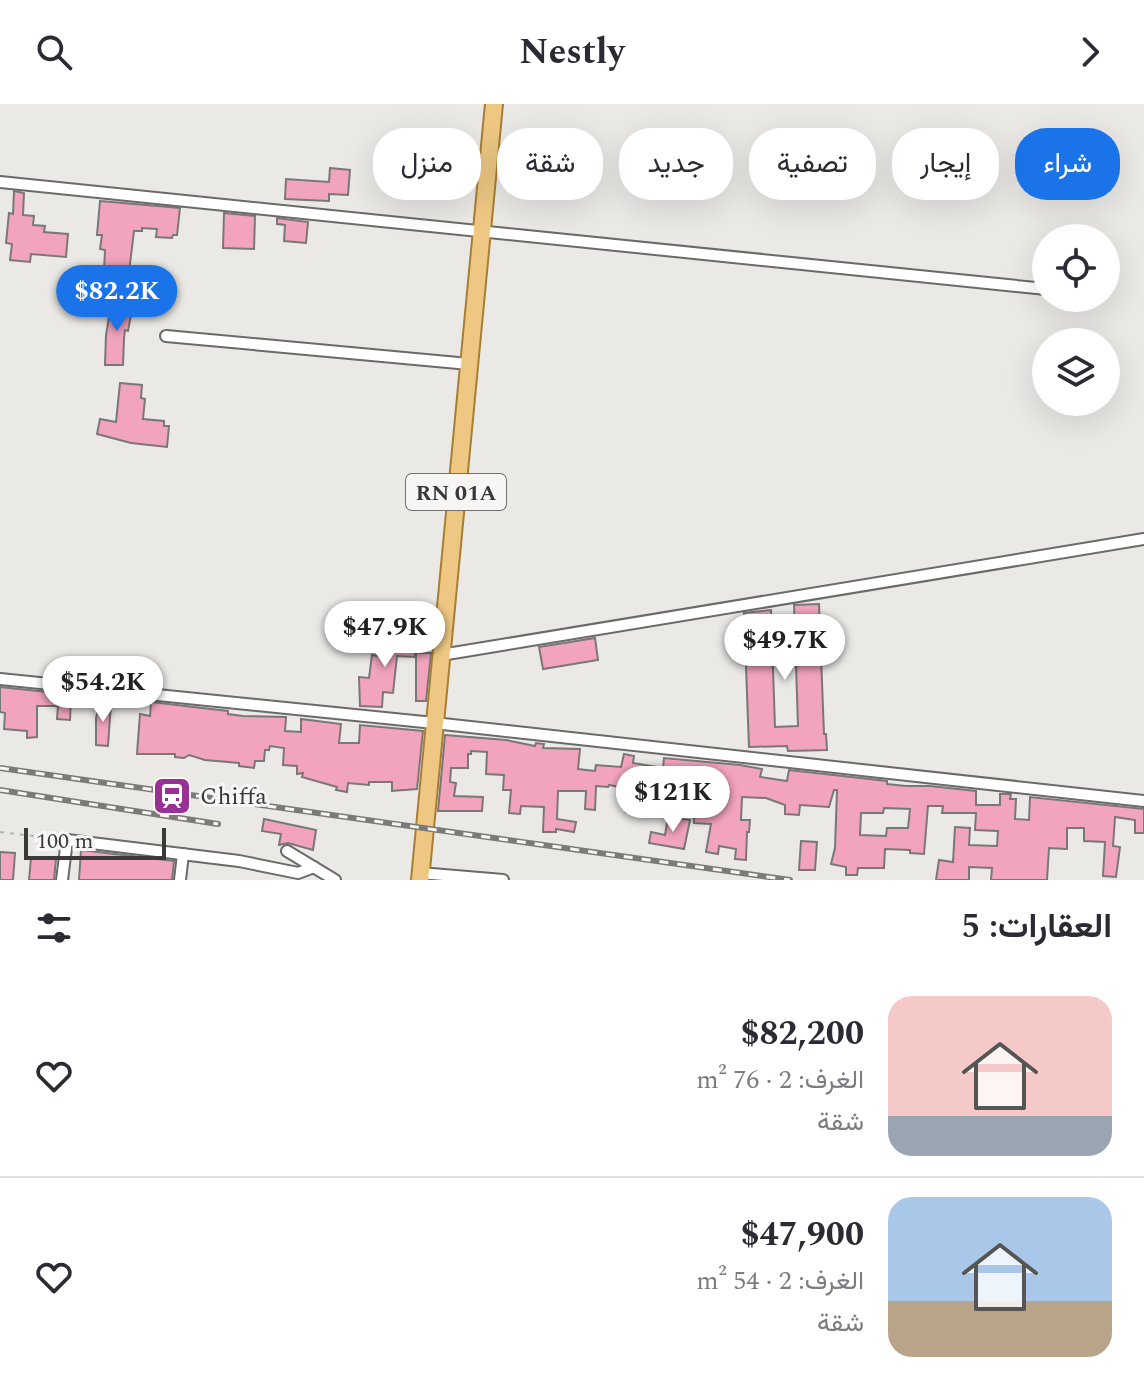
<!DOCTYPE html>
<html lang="ar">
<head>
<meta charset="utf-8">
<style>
  body { margin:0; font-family:Spectral,Vazirmatn,serif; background:#f2f2f3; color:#2b2b33; direction:rtl; height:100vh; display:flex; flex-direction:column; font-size:30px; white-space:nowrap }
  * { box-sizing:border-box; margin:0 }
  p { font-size:26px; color:#7c7c81 }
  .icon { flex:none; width:44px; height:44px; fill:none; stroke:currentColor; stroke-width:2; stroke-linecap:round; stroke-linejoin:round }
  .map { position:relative; height:776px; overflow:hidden; direction:ltr }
  .sheet { display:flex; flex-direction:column; background:#fff; flex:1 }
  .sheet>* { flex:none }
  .top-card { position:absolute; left:24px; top:24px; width:1096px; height:72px; direction:rtl; display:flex; gap:16px }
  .tools { position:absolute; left:1032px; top:120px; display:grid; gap:16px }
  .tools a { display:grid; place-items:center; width:88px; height:88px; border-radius:50%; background:#fff; box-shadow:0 8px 32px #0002; font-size:40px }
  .scale { position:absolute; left:24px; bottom:20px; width:142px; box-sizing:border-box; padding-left:8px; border:4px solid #3a3938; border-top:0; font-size:22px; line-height:28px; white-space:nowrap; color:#3a3938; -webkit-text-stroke:6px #f8f6f4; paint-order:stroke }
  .price { position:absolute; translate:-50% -68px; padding:0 18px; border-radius:28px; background:#fff; color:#222; font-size:26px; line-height:52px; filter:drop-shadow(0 2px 4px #0008) }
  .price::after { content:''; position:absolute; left:50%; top:48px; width:24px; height:18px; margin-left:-12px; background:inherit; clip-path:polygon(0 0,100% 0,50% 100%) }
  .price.selected { background:#1a73e8; color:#fff }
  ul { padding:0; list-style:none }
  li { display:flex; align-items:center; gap:24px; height:200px; padding:0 32px }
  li+li { border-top:2px solid #e1e1e2 }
  li span { display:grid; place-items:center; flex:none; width:224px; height:160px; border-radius:24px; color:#555 }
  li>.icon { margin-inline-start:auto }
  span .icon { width:96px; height:96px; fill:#fffc; stroke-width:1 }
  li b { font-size:34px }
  h2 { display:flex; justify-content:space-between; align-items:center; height:96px; padding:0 32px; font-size:34px }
  .chip { padding:0 28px; border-radius:32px; background:#fff; box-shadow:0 8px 32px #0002; font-size:28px; line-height:72px }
  .chip.selected { background:#1a73e8; color:#fff }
  header { display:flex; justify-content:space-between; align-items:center; height:104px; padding:0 32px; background:#fff; font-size:36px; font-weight:700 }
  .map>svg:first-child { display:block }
</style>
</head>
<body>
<header><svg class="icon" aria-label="forward" viewBox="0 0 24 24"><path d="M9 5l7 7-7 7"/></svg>Nestly<svg class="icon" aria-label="search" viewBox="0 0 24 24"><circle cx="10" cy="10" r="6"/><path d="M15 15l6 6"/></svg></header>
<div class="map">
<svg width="1144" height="776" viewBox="0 0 1144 776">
  <rect width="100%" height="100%" fill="#ebe9e6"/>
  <g fill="#f3a4bd" stroke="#7a7778" stroke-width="2" fill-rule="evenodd">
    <path d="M330 64 350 66 348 91 329 90V97L285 95 286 75 329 78Z"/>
    <path d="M14 87 24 89 23 111 34 112 33 121 45 122 44 128 68 130 66 153 31 150 30 158 10 156 12 140 6 139 9 109 13 110Z"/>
    <path d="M100 97 180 104 177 131H173L172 134 156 133 157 125 142 124V127H134L129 168 104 167 105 146 100 145 102 131H97Z"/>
    <path d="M224 109 255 112 254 145 223 144Z"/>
    <path d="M277 114 308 118 306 139 284 137 285 121 277 120Z"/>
    <path d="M112 196 122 199V203L132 205 128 227 125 226 124 234 123 261H105L106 231Z"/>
    <path d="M120 279 142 281 141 294 145 295 143 315 164 317V322H169L167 343 131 339 97 330 100 315 116 318Z"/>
    <path d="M819 500 824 630H826L827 646 788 647 787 642 749 643 744 509 771 506 775 623 798 622 794 501Z"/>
    <path d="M412 504 435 505 432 531 410 530Z"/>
    <path d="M386 530 416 531 415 553 397 552 393 589 383 588 382 603 360 602 359 573 369 574 372 551 383 553Z"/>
    <path d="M595 534 598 556 543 565 539 543Z"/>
    <path d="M416 549H431L426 597H416Z"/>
    <path d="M0 583 57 589V594L71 595 70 616 57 615 58 602H37V633L27 634V627L4 625 5 609 0 608Z"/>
    <path d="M100 597 111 599 108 642 96 641V614Z"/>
    <path d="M151 598 228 607V610L243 612 286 613 285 627 301 628V615L341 620 339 639H359L360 621 423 627 417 685 392 687V678H369V681L348 679 347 688 336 686 337 683 302 673 303 669 297 670V662L283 661 284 644 270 642 269 646H265L264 657H255L254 664 239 662V659L205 656 189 651 184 654 175 653V650H137L140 610 150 612Z"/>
    <path d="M445 631 506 636 535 642 536 639 544 640 543 644 580 645 578 665 595 667 596 661 621 663 624 650 634 652 633 659 663 664 664 654 740 661 762 665 760 673 787 677 789 666 887 677V680L906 682H930L976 687V701H1000V690H1011L1010 695H1016L1015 715 1029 716 1030 693 1144 705V729H1135V716L1115 713 1113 742 1120 743 1116 773 1103 772 1105 738 1084 737V724H1067V745L1049 744 1047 776H991L992 764 969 763V776H936L939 756 953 758 955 723 970 724 969 741 997 742 998 727 975 726 976 709H942L943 702H928L924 750 910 749V746L885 745 884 764H858L857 771H846V763L831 760 835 744 837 686H834L829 703 800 701 799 711 785 710V701L766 694 742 693 741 716H750L749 728H747L746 756 735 755 736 745 719 742 718 750 706 748 711 720 694 719V706H702L706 682 688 681V686L674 684 671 708 652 705 650 712 626 708 629 685 609 681 608 683 596 682 595 706 585 705 586 687H558L557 715 576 718 574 728 556 725V728H543L544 703 521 702 520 710 509 709 511 686H503L504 671 486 670 487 648 471 647V650H468V664H451L450 678 456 679 454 692 483 693 482 707H438ZM884 704 910 705 908 724H887L886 732 860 731 861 709H883Z"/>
    <path d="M668 713 690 716 684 745 649 739 651 728 665 731Z"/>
    <path d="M264 715 316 726 313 746 288 739 279 741 281 730 262 727Z"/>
    <path d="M801 737 817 738 815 766H799Z"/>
    <path d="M81 746 174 757 172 776H79Z"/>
    <path d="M0 748 15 749 13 776H0Z"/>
    <path d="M31 754 56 755 54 776H29Z"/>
  </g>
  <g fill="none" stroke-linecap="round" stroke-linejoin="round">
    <defs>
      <g id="minor">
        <path d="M0 78 1046 185"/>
        <path d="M166 232 469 260"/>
        <path d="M441 551 1144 435"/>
        <path d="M0 575 434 619 1144 697"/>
        <path d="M287 747 335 776"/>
        <path d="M420 769 503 776"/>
        <path d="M62 776 67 736 239 757 298 769 314 763"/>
        <path d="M180 776 183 750"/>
      </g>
      <path id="primary" d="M420 776 494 0"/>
    </defs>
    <use href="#minor" stroke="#6b6a67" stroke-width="14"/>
    <use href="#primary" stroke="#a87e33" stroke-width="20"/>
    <path stroke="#b5b3b1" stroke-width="2" stroke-dasharray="4 6" stroke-linecap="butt" d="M0 728 58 735"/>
    <use href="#minor" stroke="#fff" stroke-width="10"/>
    <use href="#primary" stroke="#eec883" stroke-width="16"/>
    <defs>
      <g id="rail">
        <path d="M0 664 790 776"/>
        <path d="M0 686 218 720"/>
      </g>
    </defs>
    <use href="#rail" stroke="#7b7a78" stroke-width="6"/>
    <use href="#rail" stroke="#f8f6f4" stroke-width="3" stroke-dasharray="9" stroke-linecap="butt"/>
  </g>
  <defs>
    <symbol id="station-square" viewBox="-11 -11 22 22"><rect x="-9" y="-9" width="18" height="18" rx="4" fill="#993194" stroke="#f8f6f4"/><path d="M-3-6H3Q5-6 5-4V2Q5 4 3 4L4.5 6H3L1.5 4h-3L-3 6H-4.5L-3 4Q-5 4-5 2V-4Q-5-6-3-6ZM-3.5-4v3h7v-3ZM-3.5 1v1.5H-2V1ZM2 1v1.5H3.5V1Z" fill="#fff"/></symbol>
  </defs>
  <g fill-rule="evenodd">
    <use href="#station-square" x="150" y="670" width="44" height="44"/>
  </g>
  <g text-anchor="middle" stroke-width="6" stroke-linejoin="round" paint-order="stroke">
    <rect fill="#f8f6f4" stroke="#737270" stroke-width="2" x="406" y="370" width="100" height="36" rx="6"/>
    <g font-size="22" font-weight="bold" fill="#3a3938">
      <text x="456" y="396">RN 01A</text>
    </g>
    <g font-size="24" fill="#3a3938" stroke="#f8f6f4" text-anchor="start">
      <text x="200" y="700">Chiffa</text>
    </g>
  </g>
</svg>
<div class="tools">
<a><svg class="icon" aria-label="locate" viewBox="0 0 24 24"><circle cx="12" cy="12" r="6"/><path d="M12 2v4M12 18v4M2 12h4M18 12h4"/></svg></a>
<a><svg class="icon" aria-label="layers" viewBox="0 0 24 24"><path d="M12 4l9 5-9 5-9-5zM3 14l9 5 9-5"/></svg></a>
</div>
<div class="scale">100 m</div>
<b class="price selected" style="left:117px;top:229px">$82.2K</b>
<b class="price" style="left:385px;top:565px">$47.9K</b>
<b class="price" style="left:785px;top:578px">$49.7K</b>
<b class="price" style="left:103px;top:620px">$54.2K</b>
<b class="price" style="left:673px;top:730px">$121K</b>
<div class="top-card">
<a class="chip selected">شراء</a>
<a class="chip">إيجار</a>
<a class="chip">تصفية</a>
<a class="chip">جديد</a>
<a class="chip">شقة</a>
<a class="chip">منزل</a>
</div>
</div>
<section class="sheet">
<h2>العقارات: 5<svg class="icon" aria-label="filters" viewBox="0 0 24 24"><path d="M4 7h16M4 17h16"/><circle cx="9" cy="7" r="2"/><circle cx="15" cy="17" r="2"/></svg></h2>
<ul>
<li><span style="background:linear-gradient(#f6c9c9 75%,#9aa5b1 0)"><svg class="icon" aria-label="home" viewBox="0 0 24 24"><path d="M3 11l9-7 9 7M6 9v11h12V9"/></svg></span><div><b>$82,200</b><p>الغرف: 2 · 76 m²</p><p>شقة</p></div><svg class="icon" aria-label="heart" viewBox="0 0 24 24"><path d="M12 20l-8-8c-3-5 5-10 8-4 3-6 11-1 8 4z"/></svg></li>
<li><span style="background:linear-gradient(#a9c7e8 65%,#b9a48a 0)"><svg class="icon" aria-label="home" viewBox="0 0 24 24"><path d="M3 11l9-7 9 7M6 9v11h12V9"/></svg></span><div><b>$47,900</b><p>الغرف: 2 · 54 m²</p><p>شقة</p></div><svg class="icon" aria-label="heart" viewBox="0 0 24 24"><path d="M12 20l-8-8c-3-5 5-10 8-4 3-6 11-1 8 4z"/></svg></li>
</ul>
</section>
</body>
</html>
